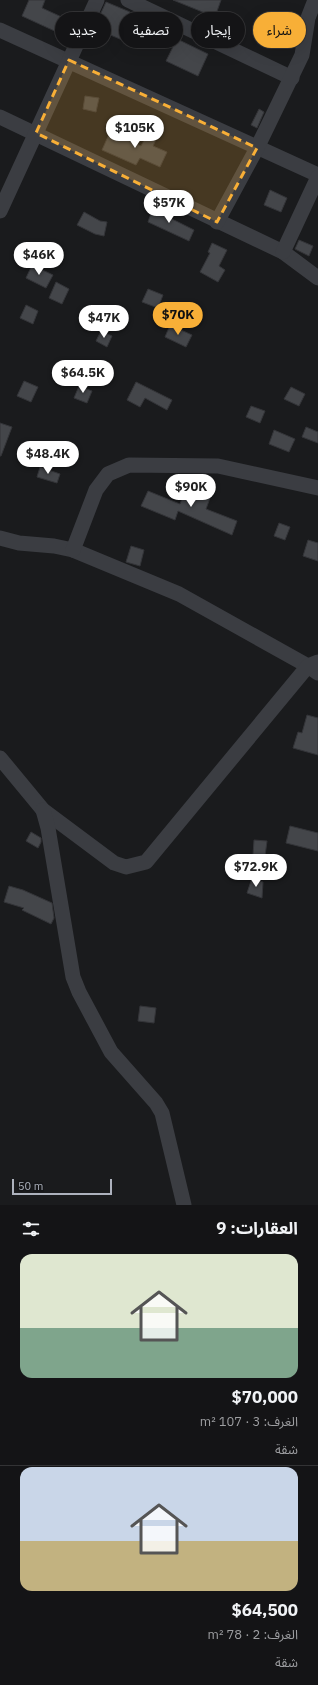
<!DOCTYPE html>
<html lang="ar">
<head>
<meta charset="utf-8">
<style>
  body { margin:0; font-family:"IBM Plex Sans","Noto Sans Arabic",sans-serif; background:#1d1d1f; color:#f1f3f6; direction:rtl; height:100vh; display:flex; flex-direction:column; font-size:15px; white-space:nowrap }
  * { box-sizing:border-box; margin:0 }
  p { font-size:13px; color:#9d9ea1 }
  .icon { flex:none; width:22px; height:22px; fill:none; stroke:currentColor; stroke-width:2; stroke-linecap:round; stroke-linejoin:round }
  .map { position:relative; height:1205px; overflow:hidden; direction:ltr }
  .drawer { display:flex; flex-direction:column; background:#141416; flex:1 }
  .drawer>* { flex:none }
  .guide { position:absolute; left:12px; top:12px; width:294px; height:36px; direction:rtl; display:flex; gap:8px }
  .scale { position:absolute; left:12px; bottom:10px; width:100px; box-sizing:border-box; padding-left:4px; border:2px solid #adb2bd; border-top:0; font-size:11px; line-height:14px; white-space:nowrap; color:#adb2bd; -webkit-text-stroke:3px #151618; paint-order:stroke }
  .price { position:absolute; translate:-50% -34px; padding:0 9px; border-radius:14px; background:#fff; color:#222; font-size:13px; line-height:26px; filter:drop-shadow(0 1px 2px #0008) }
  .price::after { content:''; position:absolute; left:50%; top:24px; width:12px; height:9px; margin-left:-6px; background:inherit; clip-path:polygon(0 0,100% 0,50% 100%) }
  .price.active { background:#f8af37; color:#111 }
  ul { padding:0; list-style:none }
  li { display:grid; align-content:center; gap:8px; height:212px; padding:0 20px }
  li+li { border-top:1px solid #333335 }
  li span { display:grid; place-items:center; height:124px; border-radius:12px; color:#555 }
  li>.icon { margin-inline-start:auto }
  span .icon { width:72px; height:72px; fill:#fffc; stroke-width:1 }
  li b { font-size:17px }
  h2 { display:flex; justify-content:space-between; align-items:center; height:48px; padding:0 20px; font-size:17px }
  .tag { padding:0 14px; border-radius:18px; background:#141416; box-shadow:0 4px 16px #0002,0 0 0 1px #333335; font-size:14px; line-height:36px }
  .tag.active { background:#f8af37; color:#111 }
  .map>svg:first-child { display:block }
</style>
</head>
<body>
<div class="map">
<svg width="318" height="1205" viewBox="0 0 318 1205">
  <rect width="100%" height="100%" fill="#1a1b1d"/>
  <g fill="#44464a" stroke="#343539">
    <path d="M29 0H45L42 8 66 19 59 33 22 16Z"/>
    <path d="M173 0H221L215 17Z"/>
    <path d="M106 2 130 12 128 16 136 20 127 42 94 28Z"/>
    <path d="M263 16 290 27 282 45 256 34Z"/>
    <path d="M177 39 208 54 198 76 166 61Z"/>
    <path d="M85 96 99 98 96 112 83 109Z"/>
    <path d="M259 109 264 112 257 128 251 125Z"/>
    <path d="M149 131 158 135 153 146 167 152 160 167 140 158 136 165 102 150 110 132 141 146Z"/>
    <path d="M270 190 287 198 281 212 264 205Z"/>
    <path d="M154 205 166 210 164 215 194 230 189 241 148 222Z"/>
    <path d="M84 212 100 221 107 222 104 236 95 234 77 225Z"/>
    <path d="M299 240 313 246 309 256 295 249Z"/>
    <path d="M212 243 227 250 219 266 225 270 218 282 200 272 210 253 208 252Z"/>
    <path d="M32 265 53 275 46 288 26 278Z"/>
    <path d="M56 282 69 289 62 304 49 298Z"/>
    <path d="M148 289 163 295 158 308 142 302Z"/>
    <path d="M26 305 38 311 33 324 20 318Z"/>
    <path d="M170 325 192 335 186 347 165 337Z"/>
    <path d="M101 331 112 336 107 347 96 341Z"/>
    <path d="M24 381 38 387 31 402 17 396Z"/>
    <path d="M136 382 172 400 167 410 145 398 140 407 127 400Z"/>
    <path d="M79 386 92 391 87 403 74 398Z"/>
    <path d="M291 387 305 394 299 406 284 399Z"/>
    <path d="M251 406 265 411 260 423 246 417Z"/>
    <path d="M0 423 12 427 1 456H0Z"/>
    <path d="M306 427 318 432V443L302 437Z"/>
    <path d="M274 430 295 439 289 452 269 444Z"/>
    <path d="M40 467 60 474 57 483 37 477Z"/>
    <path d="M201 479 215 484 206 509 237 521 232 535 178 511 175 520 141 506 148 491 180 504 183 496 194 500Z"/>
    <path d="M279 523 290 527 285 540 274 536Z"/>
    <path d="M308 540 318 543V561L303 556Z"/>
    <path d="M131 546 144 550 140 566 126 562Z"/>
    <path d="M307 715 318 718V755L293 748 298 732 302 733Z"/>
    <path d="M290 826 318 833V851L286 843Z"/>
    <path d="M31 832 41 838V842L38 848 26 841Z"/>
    <path d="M254 840 267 841 265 856 253 855Z"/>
    <path d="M252 878 263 882 262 898 247 893Z"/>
    <path d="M9 886 23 890 52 903 54 918 51 924 22 910 24 908 4 902Z"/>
    <path d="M140 1006 156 1008 154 1023 138 1021Z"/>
  </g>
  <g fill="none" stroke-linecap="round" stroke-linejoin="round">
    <g stroke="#3b3d42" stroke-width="15">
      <path d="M128 0 292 78"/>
      <path d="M0 30 318 175"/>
      <path d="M0 117 283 252 318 278"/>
      <path d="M0 211 97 0"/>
      <path d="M217 222 257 148 302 55 308 18 315 0"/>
      <path d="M283 252 318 177"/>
      <path d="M0 538 19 543 54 546 73 550 179 594 308 666 318 673"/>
      <path d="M73 550 96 490 108 474 129 465 218 466 318 488"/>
      <path d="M0 758 43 810 114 863 126 867 146 862 308 666 318 662"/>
      <path d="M43 810 48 828 73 977 79 992 111 1052 156 1103 162 1113 184 1205"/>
    </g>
  </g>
  <path fill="#f8af37" fill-opacity="0.2" stroke="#f8af37" stroke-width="3" stroke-dasharray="8 5" stroke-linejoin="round" d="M69 60 257 148 217 222 36 133Z"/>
</svg>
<div class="scale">50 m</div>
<b class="price" style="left:135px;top:149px">$105K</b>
<b class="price" style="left:169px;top:224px">$57K</b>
<b class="price" style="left:39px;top:276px">$46K</b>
<b class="price active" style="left:178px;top:336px">$70K</b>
<b class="price" style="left:104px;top:339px">$47K</b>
<b class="price" style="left:83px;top:394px">$64.5K</b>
<b class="price" style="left:48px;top:475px">$48.4K</b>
<b class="price" style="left:191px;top:508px">$90K</b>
<b class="price" style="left:256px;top:888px">$72.9K</b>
<div class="guide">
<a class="tag active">شراء</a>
<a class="tag">إيجار</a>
<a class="tag">تصفية</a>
<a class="tag">جديد</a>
</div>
</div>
<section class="drawer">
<h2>العقارات: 9<svg class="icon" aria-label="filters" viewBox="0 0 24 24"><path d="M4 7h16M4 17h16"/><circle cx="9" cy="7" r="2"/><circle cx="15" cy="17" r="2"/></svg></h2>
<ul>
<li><span style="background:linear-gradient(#dfe7d0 60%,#7fa58c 0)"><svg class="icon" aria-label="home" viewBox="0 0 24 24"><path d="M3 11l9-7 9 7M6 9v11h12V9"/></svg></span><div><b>$70,000</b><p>الغرف: 3 · 107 m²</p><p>شقة</p></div></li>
<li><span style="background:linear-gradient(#c9d6e8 60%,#c2b280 0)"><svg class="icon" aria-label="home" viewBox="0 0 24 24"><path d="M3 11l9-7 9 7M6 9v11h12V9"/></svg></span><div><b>$64,500</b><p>الغرف: 2 · 78 m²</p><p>شقة</p></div></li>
</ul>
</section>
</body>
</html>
